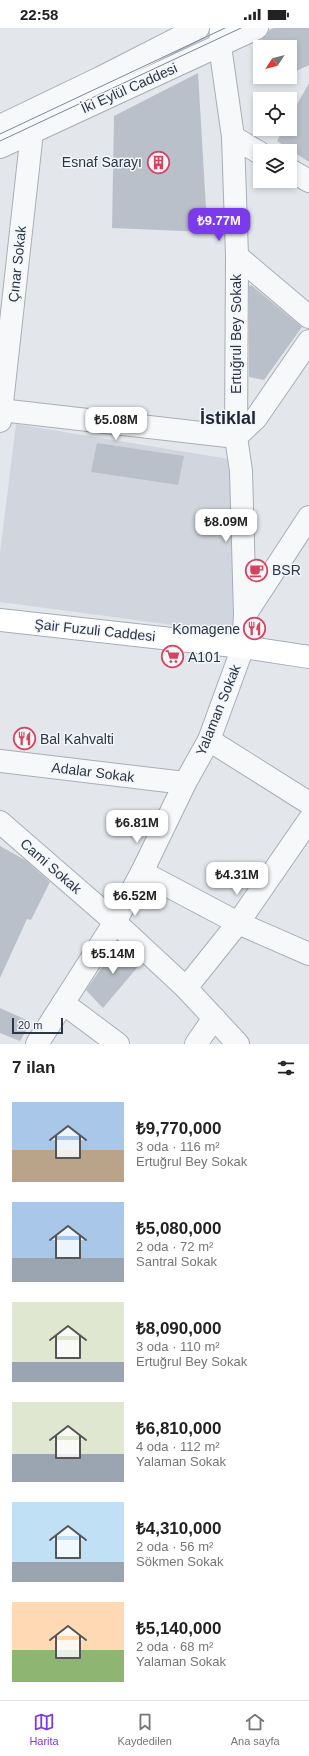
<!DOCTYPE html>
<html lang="tr">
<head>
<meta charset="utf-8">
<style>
  body { margin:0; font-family:Helvetica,sans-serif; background:#f6f6f6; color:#222; height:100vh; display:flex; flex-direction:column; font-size:15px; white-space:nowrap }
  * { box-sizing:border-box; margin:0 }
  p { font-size:13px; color:#767676 }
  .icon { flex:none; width:22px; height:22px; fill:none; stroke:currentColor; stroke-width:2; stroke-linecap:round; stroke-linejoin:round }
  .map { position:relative; height:1016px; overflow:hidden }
  .panel { display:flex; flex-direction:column; background:#fff; flex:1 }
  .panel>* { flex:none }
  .needle { width:26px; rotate:234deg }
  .buttons { position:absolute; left:253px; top:12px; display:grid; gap:8px }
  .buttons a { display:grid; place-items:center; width:44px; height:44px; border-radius:0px; background:#fff; box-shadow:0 2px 6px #0003; font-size:20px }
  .scale { position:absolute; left:12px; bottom:10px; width:51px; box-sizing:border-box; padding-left:4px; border:2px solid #2a3545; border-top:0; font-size:11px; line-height:14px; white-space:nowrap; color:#2a3545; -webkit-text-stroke:3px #f3f6f9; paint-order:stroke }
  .price { position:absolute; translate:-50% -34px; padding:0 9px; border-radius:8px; background:#fff; color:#222; font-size:13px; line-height:26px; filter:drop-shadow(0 1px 2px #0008) }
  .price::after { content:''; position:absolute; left:50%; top:24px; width:12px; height:9px; margin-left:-6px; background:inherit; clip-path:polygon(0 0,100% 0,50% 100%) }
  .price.current { background:#7c3aed; color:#fff }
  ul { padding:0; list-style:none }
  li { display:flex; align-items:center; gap:12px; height:100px; padding:0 12px }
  li span { display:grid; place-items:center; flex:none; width:112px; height:80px; border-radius:0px; color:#555 }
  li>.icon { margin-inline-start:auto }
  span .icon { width:48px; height:48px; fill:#fffc; stroke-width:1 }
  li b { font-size:17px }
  h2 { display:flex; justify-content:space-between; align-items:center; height:48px; padding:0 12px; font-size:17px }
  .status { display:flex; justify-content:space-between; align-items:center; height:28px; padding:0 20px; background:#fff; direction:ltr }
  .status svg { height:11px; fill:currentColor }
  .dock { display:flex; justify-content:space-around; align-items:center; height:56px; border-top:1px solid #e0e0e0; background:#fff; font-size:11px; color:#767676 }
  .dock a { display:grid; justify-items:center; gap:2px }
  .dock .current { color:#7c3aed }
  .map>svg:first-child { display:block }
</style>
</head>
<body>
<div class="status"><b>22:58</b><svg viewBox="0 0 49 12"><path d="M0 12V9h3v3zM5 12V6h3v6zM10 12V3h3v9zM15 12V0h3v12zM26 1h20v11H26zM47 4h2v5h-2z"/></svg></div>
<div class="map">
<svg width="309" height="1016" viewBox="0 0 309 1016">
  <rect width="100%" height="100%" fill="#e3e7ec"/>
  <path fill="#d1d6de" d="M16 396 235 432 233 605 0 574V525Z"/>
  <g fill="#bac0ca">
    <path d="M274 0H309V37L290 46V19H262L261 12 267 7 269 2Z"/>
    <path d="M198 45 206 180 205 204 112 200 114 88Z"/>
    <path d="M309 55V134L277 113 283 101H290V89Z"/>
    <path d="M251 257 302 299 264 352 249 349V258Z"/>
    <path d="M97 415 184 428 178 457 91 444Z"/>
    <path d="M0 818 25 832 50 854 31 892 27 891 0 950Z"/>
    <path d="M119 915 141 935 103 980 86 962Z"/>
    <path d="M0 980 31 994 20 1013 0 1005Z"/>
  </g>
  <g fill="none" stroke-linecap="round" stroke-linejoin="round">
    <defs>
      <g id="minor">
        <path d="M0 98 100 50 198 0"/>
        <path d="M233 109 260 125"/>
        <path d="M0 119 257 0"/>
        <path d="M290 142 309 153"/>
        <path d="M237 228 309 289"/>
        <path d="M0 382 236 409"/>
        <path d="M0 393 32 104"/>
        <path d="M236 409 256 390 309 313"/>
        <path d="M245 587 309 489"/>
        <path d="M209 712 309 775"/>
        <path d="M0 733 185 755"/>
        <path d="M0 794 115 894 186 960 238 1016"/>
        <path d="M142 844 238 895 309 926"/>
        <path d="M186 960 238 895 309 792"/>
        <path d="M63 975 118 1016"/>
        <path d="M37 1016 115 894 142 844 185 755 209 712 243 619 245 587 241 443 236 409 237 228 233 109 220 18 221 0"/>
        <path d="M196 1016 214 990"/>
      </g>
      <path id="major" d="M0 592 243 619 309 629"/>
    </defs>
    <use href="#minor" stroke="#a8aeb7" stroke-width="24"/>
    <use href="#major" stroke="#a2acb8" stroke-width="24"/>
    <use href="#minor" stroke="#f6f8fa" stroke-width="22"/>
    <use href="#major" stroke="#fff" stroke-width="22"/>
    <g stroke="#7c8797" stroke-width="1">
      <path d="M0 106 225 0"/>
      <path d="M0 113 241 0"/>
    </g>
  </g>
  <defs>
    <symbol id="building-ring" viewBox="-11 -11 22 22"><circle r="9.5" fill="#f3f6f9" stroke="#d5445e" stroke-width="1.5"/><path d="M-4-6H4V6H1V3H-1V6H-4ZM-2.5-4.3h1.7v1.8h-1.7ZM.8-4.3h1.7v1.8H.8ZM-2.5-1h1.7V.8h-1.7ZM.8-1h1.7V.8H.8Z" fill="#d5445e"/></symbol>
    <symbol id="cafe-ring" viewBox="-11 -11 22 22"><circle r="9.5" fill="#f3f6f9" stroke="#d5445e" stroke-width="1.5"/><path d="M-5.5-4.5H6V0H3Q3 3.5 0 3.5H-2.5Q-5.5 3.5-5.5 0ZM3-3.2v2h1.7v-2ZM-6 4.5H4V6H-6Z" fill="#d5445e"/></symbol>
    <symbol id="restaurant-ring" viewBox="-11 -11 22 22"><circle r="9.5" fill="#f3f6f9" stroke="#d5445e" stroke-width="1.5"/><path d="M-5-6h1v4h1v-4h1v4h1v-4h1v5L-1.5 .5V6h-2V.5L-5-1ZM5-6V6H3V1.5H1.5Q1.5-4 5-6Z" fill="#d5445e"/></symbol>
    <symbol id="supermarket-ring" viewBox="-11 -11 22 22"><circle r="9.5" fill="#f3f6f9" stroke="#d5445e" stroke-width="1.5"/><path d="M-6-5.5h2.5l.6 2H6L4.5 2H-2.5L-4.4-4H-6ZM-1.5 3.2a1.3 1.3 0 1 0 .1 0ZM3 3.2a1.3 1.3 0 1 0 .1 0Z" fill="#d5445e"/></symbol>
  </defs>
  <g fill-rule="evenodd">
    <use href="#building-ring" x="146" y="122" width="25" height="25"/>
    <use href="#cafe-ring" x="244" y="530" width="25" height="25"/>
    <use href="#restaurant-ring" x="242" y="588" width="25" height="25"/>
    <use href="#supermarket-ring" x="160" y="616" width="25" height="25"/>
    <use href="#restaurant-ring" x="12" y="698" width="25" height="25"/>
  </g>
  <g text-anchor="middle" stroke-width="3" stroke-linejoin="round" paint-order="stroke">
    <g font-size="14" fill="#2a3545" stroke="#f3f6f9">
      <text transform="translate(129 60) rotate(-24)" y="5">İki Eylül Caddesi</text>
      <text transform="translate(17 236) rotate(-84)" y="5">Çınar Sokak</text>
      <text transform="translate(236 306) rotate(-90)" y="5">Ertuğrul Bey Sokak</text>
      <text transform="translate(95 602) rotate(6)" y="5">Şair Fuzuli Caddesi</text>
      <text transform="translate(218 682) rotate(-68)" y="5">Yalaman Sokak</text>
      <text transform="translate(93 744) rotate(7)" y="5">Adalar Sokak</text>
      <text transform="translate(51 838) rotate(41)" y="5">Cami Sokak</text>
    </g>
    <g font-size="14" fill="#2a3545" stroke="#f3f6f9" text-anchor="start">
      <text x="142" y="139" text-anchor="end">Esnaf Sarayı</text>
      <text x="272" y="547">BSR</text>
      <text x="240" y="606" text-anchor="end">Komagene</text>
      <text x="188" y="634">A101</text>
      <text x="40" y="716">Bal Kahvalti</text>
    </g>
    <g font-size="18" font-weight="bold" fill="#1c2636" stroke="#f3f6f9">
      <text x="228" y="396">İstiklal</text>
    </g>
  </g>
</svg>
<div class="buttons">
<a><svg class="needle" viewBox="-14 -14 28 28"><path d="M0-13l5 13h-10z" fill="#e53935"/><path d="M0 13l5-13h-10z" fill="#767676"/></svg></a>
<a><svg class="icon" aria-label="locate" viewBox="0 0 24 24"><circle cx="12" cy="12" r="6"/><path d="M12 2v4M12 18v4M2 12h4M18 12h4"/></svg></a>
<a><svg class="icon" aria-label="layers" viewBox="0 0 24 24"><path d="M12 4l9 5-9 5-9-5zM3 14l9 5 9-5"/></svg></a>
</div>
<div class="scale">20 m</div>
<b class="price current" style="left:219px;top:214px">₺9.77M</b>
<b class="price" style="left:116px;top:413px">₺5.08M</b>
<b class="price" style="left:226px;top:515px">₺8.09M</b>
<b class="price" style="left:137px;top:816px">₺6.81M</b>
<b class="price" style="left:237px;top:868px">₺4.31M</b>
<b class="price" style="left:135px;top:889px">₺6.52M</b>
<b class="price" style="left:113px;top:947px">₺5.14M</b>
</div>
<section class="panel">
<h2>7 ilan<svg class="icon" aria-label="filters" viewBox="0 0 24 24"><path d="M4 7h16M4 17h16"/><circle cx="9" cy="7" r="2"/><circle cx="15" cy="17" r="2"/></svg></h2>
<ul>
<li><span style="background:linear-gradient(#a9c7e8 60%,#b9a48a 0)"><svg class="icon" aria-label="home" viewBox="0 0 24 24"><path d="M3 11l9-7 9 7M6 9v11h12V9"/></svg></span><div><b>₺9,770,000</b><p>3 oda · 116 m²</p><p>Ertuğrul Bey Sokak</p></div></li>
<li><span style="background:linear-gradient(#a9c7e8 70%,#9aa5b1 0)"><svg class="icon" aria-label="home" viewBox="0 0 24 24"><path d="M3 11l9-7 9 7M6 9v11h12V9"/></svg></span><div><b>₺5,080,000</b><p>2 oda · 72 m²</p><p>Santral Sokak</p></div></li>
<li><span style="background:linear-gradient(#dfe7d0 75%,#9aa5b1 0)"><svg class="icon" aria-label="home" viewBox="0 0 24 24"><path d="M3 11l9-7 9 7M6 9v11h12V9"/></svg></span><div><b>₺8,090,000</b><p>3 oda · 110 m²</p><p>Ertuğrul Bey Sokak</p></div></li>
<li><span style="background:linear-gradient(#dfe7d0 65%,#9aa5b1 0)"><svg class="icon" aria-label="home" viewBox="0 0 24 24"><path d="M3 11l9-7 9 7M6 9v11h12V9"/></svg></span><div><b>₺6,810,000</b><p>4 oda · 112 m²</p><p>Yalaman Sokak</p></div></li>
<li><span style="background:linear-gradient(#bfe0f5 75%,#9aa5b1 0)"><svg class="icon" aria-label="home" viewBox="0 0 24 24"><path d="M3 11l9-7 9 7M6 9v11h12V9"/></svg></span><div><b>₺4,310,000</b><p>2 oda · 56 m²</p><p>Sökmen Sokak</p></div></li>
<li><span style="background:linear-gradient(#ffd9b3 60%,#8fb573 0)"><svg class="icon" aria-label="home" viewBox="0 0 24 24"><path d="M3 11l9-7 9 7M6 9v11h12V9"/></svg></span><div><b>₺5,140,000</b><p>2 oda · 68 m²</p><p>Yalaman Sokak</p></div></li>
</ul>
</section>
<nav class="dock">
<a class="current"><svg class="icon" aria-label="map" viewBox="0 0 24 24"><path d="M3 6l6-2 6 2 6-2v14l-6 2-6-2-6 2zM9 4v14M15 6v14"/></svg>Harita</a>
<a><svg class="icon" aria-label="saved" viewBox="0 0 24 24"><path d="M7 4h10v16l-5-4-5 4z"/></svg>Kaydedilen</a>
<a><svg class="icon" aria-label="home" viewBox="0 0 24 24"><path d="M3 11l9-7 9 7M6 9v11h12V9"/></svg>Ana sayfa</a>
</nav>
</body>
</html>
